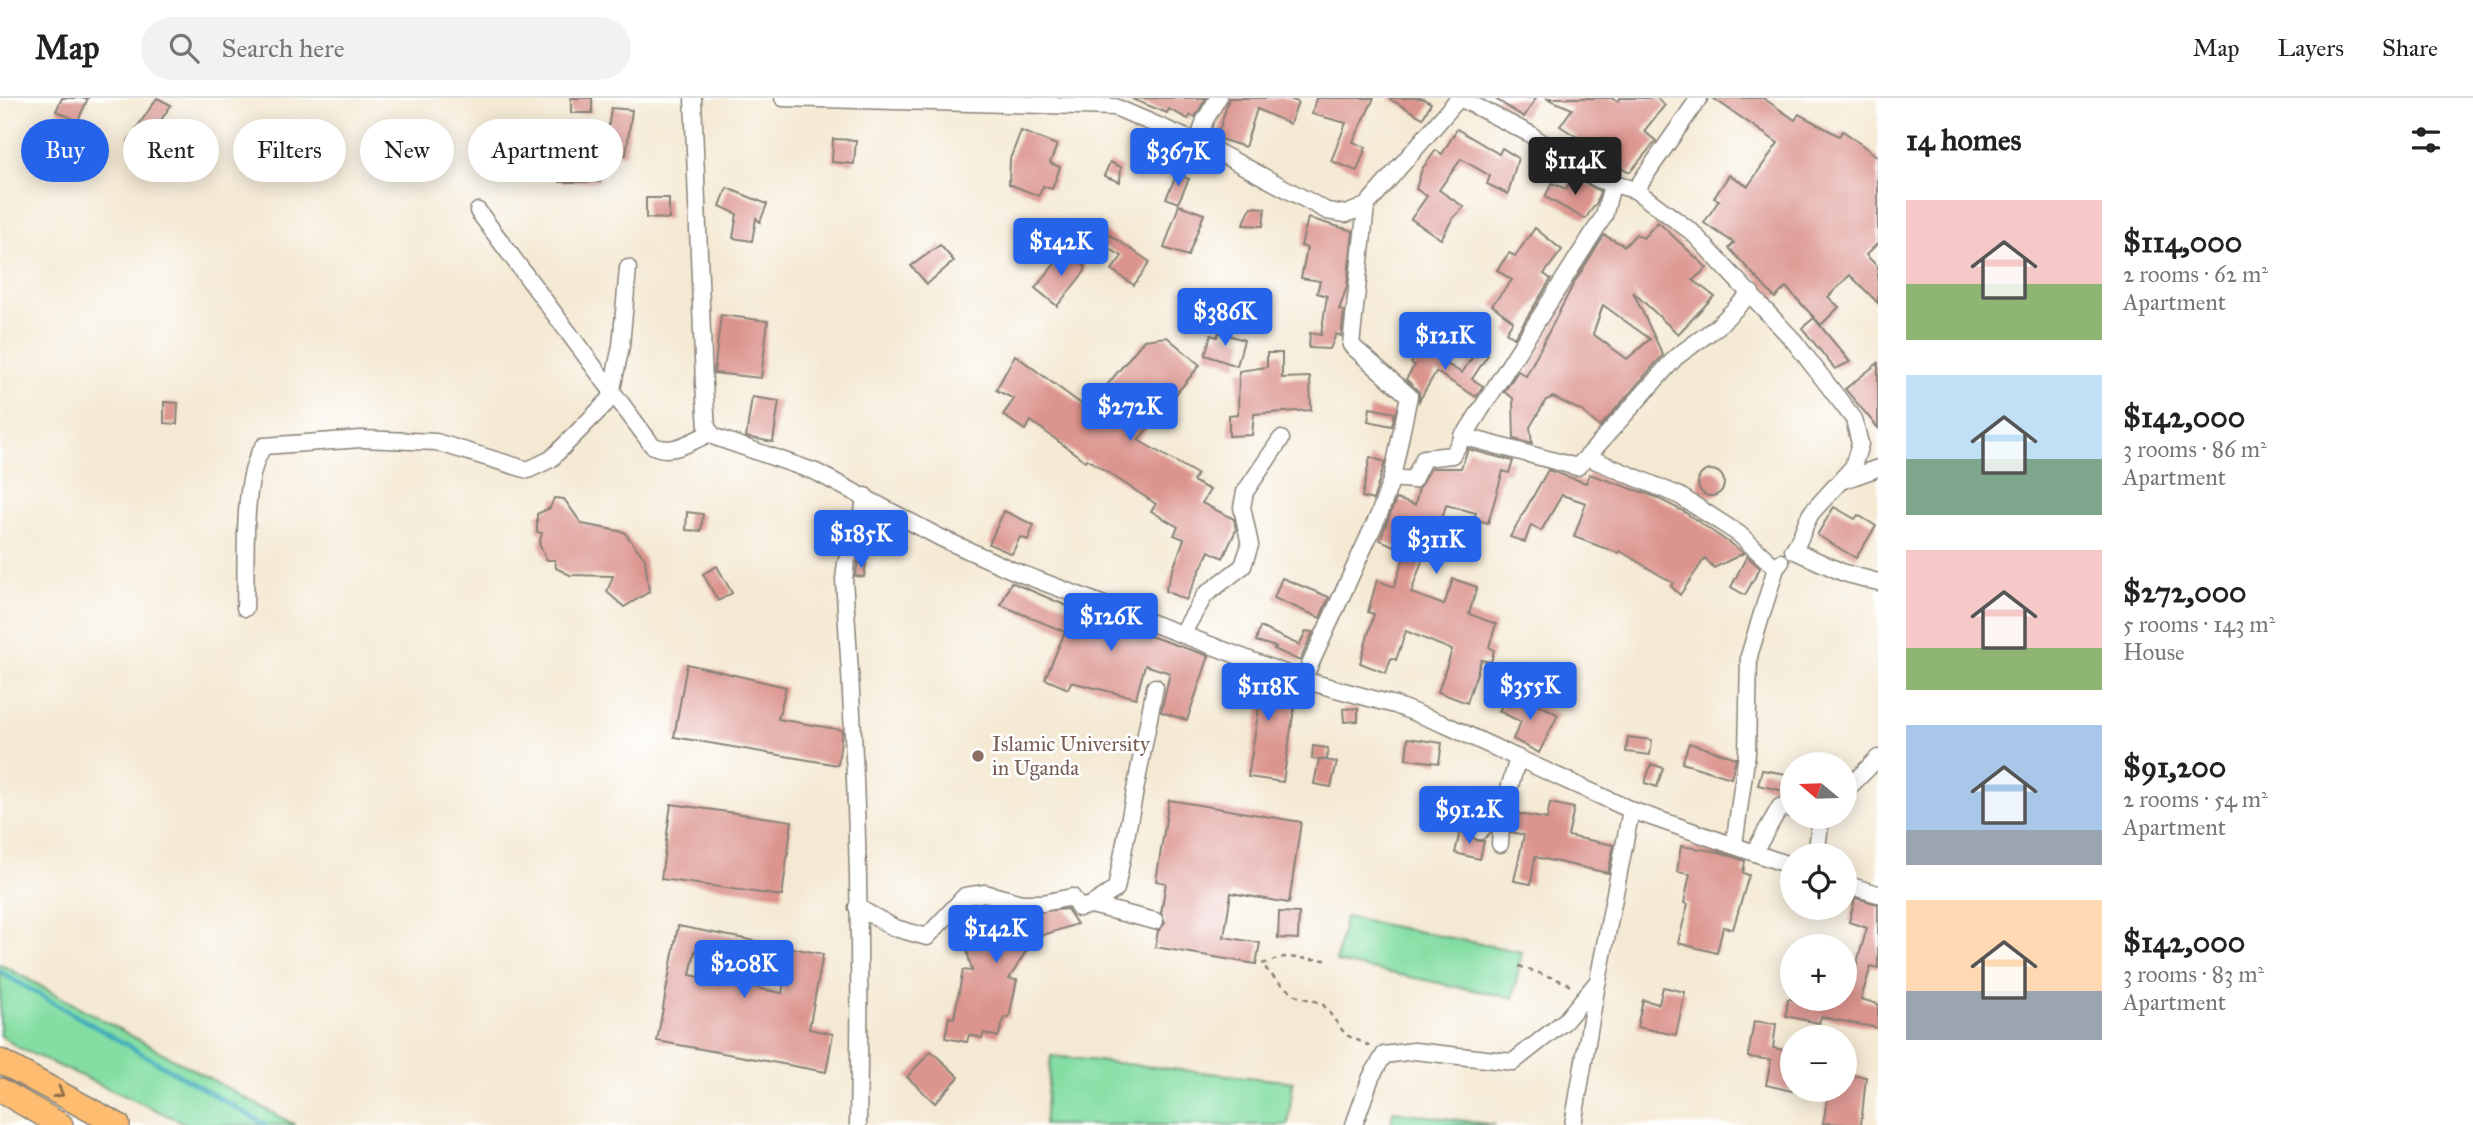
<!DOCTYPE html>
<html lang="en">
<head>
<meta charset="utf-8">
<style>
  body { margin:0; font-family:"IM FELL Great Primer",serif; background:#f2f2f2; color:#222; height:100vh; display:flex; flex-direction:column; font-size:26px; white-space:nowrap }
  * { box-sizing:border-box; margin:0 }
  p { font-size:23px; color:#767676 }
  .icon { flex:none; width:38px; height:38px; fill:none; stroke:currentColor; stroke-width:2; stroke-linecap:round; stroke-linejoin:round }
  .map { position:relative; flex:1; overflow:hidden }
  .drawer { display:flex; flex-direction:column; background:#fff; width:595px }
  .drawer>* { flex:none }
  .banner { position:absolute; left:21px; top:21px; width:665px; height:63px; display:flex; gap:14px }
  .needle { width:46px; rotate:289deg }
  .buttons { position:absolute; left:1780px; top:654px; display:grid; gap:14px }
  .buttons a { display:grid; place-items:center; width:77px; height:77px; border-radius:50%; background:#fff; box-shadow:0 4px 18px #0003; font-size:35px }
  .price { position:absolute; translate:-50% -60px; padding:0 16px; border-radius:7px; background:#2563eb; color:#fff; font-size:23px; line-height:46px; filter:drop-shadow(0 2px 4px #0008) }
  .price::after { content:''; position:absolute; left:50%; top:42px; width:21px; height:16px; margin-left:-10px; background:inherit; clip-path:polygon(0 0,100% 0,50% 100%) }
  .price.active { background:#222; color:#fff }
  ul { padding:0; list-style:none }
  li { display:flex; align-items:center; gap:21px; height:175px; padding:0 28px }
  li span { display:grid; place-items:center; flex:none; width:196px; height:140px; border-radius:0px; color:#555 }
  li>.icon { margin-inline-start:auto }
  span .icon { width:84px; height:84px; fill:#fffc; stroke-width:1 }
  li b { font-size:30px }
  h2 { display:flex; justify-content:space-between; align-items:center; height:84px; padding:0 28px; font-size:30px }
  .chip { padding:0 24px; border-radius:32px; background:#fff; box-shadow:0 4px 18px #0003; font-size:24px; line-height:63px }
  .chip.active { background:#2563eb; color:#fff }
  header { display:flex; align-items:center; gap:42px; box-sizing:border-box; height:98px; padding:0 35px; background:#fff; border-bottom:2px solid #e0e0e0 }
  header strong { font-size:33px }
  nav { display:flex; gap:38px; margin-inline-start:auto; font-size:24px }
  .search { width:490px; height:63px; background:#f2f2f2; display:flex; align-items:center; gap:18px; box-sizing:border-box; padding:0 24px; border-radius:38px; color:#767676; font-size:26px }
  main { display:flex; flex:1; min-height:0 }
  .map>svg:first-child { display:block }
</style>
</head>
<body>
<header>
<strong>Map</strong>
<div class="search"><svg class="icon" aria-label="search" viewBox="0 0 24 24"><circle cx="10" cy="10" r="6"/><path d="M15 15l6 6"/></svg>Search here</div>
<nav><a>Map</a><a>Layers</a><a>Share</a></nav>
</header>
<main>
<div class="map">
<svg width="1878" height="1027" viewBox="0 0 1878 1027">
  <rect width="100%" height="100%" fill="#fff"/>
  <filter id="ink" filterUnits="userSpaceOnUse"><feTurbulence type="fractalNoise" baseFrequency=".0143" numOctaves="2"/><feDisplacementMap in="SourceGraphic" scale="14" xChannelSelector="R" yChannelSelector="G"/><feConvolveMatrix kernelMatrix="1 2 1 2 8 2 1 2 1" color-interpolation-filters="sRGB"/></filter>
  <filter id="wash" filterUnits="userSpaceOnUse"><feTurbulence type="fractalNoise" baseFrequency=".00686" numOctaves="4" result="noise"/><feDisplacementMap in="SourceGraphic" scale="28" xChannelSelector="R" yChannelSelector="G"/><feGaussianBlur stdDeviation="1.57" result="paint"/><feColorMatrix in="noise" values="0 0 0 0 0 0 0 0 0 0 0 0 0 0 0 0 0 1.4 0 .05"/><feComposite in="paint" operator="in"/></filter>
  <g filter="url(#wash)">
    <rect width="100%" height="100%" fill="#f4e9d3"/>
    <g fill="#84dea3" stroke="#507d60" stroke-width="2">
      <path d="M1345 819 1522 854 1513 900 1336 864Z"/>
      <path d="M0 866 295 1027H189L19 950 0 937Z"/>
      <path d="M1051 958 1293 984 1288 1027H1044Z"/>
      <path d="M1393 1013 1494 1027H1391Z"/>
    </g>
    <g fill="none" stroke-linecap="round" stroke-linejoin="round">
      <path stroke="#3daabc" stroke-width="4.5" d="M0 874 266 1027"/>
    </g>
    <g id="blocks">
      <g fill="#dc948e" fill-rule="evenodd">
        <path d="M62 0H88L78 23 56 13Z"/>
        <path d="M157 0 171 7 141 52 128 43Z"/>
        <rect x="571" y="0" width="21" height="15"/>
        <path d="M1147 0H1206L1195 19 1191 17 1188 21 1169 11 1167 15 1132 1Z"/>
        <path d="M1229 0H1287L1298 4 1290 26 1257 11 1245 49 1217 40Z"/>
        <path d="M1316 0H1374L1353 44 1366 49 1357 73 1331 63 1346 25 1312 16Z"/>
        <path d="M1388 0H1421L1431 5 1423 20Z"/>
        <path d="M1494 0H1536L1524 19Z"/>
        <path d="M1546 0H1611L1617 3 1620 0H1657L1665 7 1644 33 1656 43 1630 74 1616 67 1610 74 1597 64 1601 60 1574 43 1577 39 1560 28 1572 11Z"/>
        <path d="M1713 0H1763L1795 22 1799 16 1839 38 1843 33 1878 59V145L1866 157 1878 169V205L1850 177 1828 199 1839 209 1821 227 1786 189 1775 200 1729 150 1734 145 1704 125 1719 102 1714 100 1729 77 1748 88 1778 45Z"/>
        <path d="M611 10 632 12 626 57 605 55Z"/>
        <path d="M561 28 581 29V45L601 46 600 84H560Z"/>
        <path d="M1457 31 1499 56 1502 50 1518 60 1508 96 1487 86 1490 78 1461 61 1439 92 1464 109 1453 120 1441 141 1411 121 1427 98 1416 91 1422 71 1436 52 1442 56Z"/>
        <path d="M1021 33 1057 47 1050 65 1060 69 1052 91 1043 88 1039 98 1009 86 1010 61Z"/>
        <path d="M833 41 856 42 854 66 832 64Z"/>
        <path d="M1110 64 1121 69 1120 84 1104 78Z"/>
        <path d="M1177 76 1189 81 1178 105 1166 100Z"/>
        <path d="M1577 81 1600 93 1597 104 1585 121 1545 99 1552 85 1566 91 1570 84Z"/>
        <path d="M727 90 767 106 760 124 756 120 752 143 733 140 737 116 720 108Z"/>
        <path d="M646 100H669V121L646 120Z"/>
        <path d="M1179 107 1204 116 1188 158 1164 150Z"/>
        <path d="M1251 109 1265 110 1263 128 1243 127Z"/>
        <path d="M1308 120 1353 133 1347 188 1339 212 1344 213 1341 238 1336 236 1330 251 1309 250 1310 235 1321 237 1327 198 1317 195 1320 183 1301 180 1307 150 1301 148Z"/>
        <path d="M1658 124 1707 170 1693 182 1714 198 1678 236 1633 194 1663 257 1600 329 1582 313 1553 299 1546 302 1530 329 1532 346 1514 341 1513 300 1504 294 1518 273 1526 278 1574 185 1604 137 1625 148 1636 136 1643 140ZM1603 207 1650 241 1627 261 1593 236Z"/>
        <path d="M1098 129 1150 164 1134 187 1112 172 1122 158 1092 141Z"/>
        <path d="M1535 130 1562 152 1544 176 1551 181 1514 240 1506 234 1513 223 1492 207 1512 182 1497 172 1509 155 1515 158Z"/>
        <path d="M940 147 954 163 927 186 911 168Z"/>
        <path d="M1066 152 1085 168V173L1057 208 1035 190Z"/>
        <path d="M721 217 768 223 761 280 714 275Z"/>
        <path d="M1814 220 1850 264 1835 271 1802 230Z"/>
        <path d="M1219 234 1244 242 1237 268 1205 257 1211 237 1217 239Z"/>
        <path d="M1167 239 1200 267 1138 342 1197 376 1193 383 1210 392 1202 405 1234 421 1236 432 1223 460 1209 453 1186 502 1165 493 1184 441 1174 437 1178 429 1151 413 1156 406 1087 361 1085 363 1031 323 1025 332 1003 317 1014 301 996 292 1015 257 1084 308 1098 288 1103 292 1144 242Z"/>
        <path d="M1420 250 1462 275 1477 252 1488 257 1472 281 1483 288 1476 299 1436 274 1419 303V294L1406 281 1415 267 1411 265Z"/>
        <path d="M1267 255H1282V280L1310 279 1311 312 1254 316 1252 337 1229 338V317L1238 316 1239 273 1267 269Z"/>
        <path d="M1878 265V330L1845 291Z"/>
        <path d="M752 299 779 303 773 344 746 339Z"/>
        <path d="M164 304 178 305 177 326 164 325Z"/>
        <path d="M1370 310 1395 315 1392 328 1368 323Z"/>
        <path d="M1468 351 1513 363 1509 375 1503 373 1488 425 1474 421 1476 415 1446 407 1439 432 1423 460 1411 495 1444 507 1453 481 1477 489 1469 516 1496 526 1489 549 1494 552 1491 564 1481 562 1467 605 1438 594 1452 552 1406 533 1396 562 1391 560 1386 575 1360 565 1374 516 1368 514 1377 482 1394 489 1406 453 1380 442 1396 401 1415 407 1419 390 1431 370H1461Z"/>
        <path d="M1370 359 1385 364 1373 402 1362 399Z"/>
        <path d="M1548 372 1586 385 1589 376 1653 398 1683 413 1744 455 1714 470 1705 460 1680 497 1671 488 1673 485 1620 453 1618 455 1574 439 1586 405 1562 397 1541 433 1531 427 1525 444 1510 439Z"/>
        <circle cx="1711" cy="385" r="13"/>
        <path d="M554 400 564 401 582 426 624 434 645 461 649 494 624 509 607 494 613 478 570 477 556 470 555 462H547L539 446 542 435 537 434V416L550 410Z"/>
        <path d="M1834 409 1855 421 1858 417 1876 428 1856 460 1817 437Z"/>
        <path d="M1004 413 1034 427 1028 442 1020 439 1012 456 989 446Z"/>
        <path d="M687 414 703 416 701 433 686 432Z"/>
        <path d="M1747 458 1760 470 1745 497 1731 489Z"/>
        <path d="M858 464 866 465 864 479 855 478Z"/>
        <path d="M717 468 732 495 718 503 703 476Z"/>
        <path d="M1282 480 1329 499 1320 520 1274 500Z"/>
        <path d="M1011 484 1095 520 1136 530 1135 533 1209 558 1187 622 1161 614 1170 575 1145 567 1136 600 1071 584 1068 591 1045 581 1065 534 1001 507Z"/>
        <path d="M1260 529 1299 547 1306 533 1313 534 1300 563 1274 551 1276 549 1256 543Z"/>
        <path d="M687 566 786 589 778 621 842 632 838 667 674 639Z"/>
        <path d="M1235 576 1271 581 1297 591 1283 684 1248 679 1259 610 1231 605Z"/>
        <path d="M1507 597 1530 609 1533 603 1558 617 1539 655 1513 641 1521 624 1499 613Z"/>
        <path d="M1358 610V623L1344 624 1343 611Z"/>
        <path d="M1628 639 1652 642 1650 657 1626 654Z"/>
        <path d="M1408 640 1442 645 1439 665 1406 661Z"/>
        <path d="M1689 645 1736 660 1731 680 1682 665Z"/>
        <path d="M1313 648 1328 650 1327 662 1312 661Z"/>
        <path d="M1319 661 1337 664 1331 689 1314 686Z"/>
        <path d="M1651 666 1663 670 1657 689 1645 685Z"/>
        <path d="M1762 672 1792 677 1788 694 1758 687Z"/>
        <path d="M1169 702 1301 724 1289 805 1231 795 1224 839 1260 845 1256 866 1155 849 1158 833 1165 825 1161 815 1166 785 1156 783Z"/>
        <path d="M1550 705 1574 710 1568 738 1614 747 1608 775 1535 759 1531 786 1514 783 1524 737 1511 734 1514 715 1547 721Z"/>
        <path d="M671 706 792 723 782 798 661 781Z"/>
        <path d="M1460 734 1470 736 1478 743H1484L1480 761 1455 755Z"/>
        <path d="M1681 748 1720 754 1745 763 1743 775 1749 777 1733 831 1723 829 1717 855 1678 845 1688 806 1684 805 1690 776 1677 774Z"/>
        <path d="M1855 800 1878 806V870L1871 868 1861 901 1878 906V930L1821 919 1819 925 1786 918 1788 901H1844V863L1856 868 1867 830 1849 824Z"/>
        <path d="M984 806 1021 815 1067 811 1077 826 1034 840 1009 881 1017 882 1009 920 1005 919 998 939 984 935 982 940 969 937 967 944 945 940 949 919 954 920 963 872 972 873 959 820 966 823 975 807Z"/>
        <path d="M1279 814 1299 815 1298 841 1278 840Z"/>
        <path d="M678 828 823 856 809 931 833 936 826 974 657 943ZM695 853 787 871 782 895 690 877Z"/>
        <path d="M1663 889 1685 894 1676 937 1637 929 1643 902 1659 906Z"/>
        <path d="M1754 923 1776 926 1773 950 1792 953V993L1766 987 1771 962 1748 959Z"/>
        <path d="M931 953 959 979 935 1005 907 979Z"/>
        <path d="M1844 976 1866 979 1861 1027 1823 1025 1829 992H1844Z"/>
      </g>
    </g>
  </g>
  <g filter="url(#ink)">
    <use href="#blocks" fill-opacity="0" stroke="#888278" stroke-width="2"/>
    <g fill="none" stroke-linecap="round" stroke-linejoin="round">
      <defs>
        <g id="minor">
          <path d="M693 0 704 286 707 330 715 339 816 374 941 440 1014 473 1303 582 1395 607 1446 627 1631 712 1792 768"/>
          <path d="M783 0 1115 9 1212 51 1327 113 1346 116 1366 108 1459 0"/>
          <path d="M1460 0 1530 36 1569 65 1600 82 1635 92 1692 134 1794 243 1854 321 1860 346 1853 369 1812 414C1803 427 1803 440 1793 452L1844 475 1878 484"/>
          <path d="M1198 44 1205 22 1218 0"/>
          <path d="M1635 92 1699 0"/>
          <path d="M1366 108 1351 247 1409 298 1392 380"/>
          <path d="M478 113 652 347C671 358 692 343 710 335"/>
          <path d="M611 296 621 248 628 170"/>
          <path d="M1462 338 1577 369 1587 359 1680 398 1739 436 1776 470"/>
          <path d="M1587 359 1676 259 1717 229 1751 195"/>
          <path d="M1844 382 1878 370"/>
          <path d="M245 510C247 470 240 379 264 348L361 341 436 344 528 372 551 361 613 298"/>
          <path d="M1182 536 1205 497 1243 468 1250 447 1242 409 1245 394 1281 341"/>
          <path d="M1303 582 1380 414 1392 380 1413 382 1424 360 1452 357 1604 118 1612 87"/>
          <path d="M1844 694 1878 660"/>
          <path d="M1480 733 1490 721 1502 715"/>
          <path d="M1500 746 1502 715 1518 660"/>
          <path d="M1734 747 1747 655 1749 558 1776 470 1781 464"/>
          <path d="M1754 754 1780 709 1792 711"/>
          <path d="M1816 758 1821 719"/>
          <path d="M1844 786 1878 796"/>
          <path d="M1091 807 1116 791 1155 589"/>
          <path d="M857 809 895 830 927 839 965 798 985 795 1021 805H1043L1072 799 1079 810 1091 807 1155 823"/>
          <path d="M858 1027C862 845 857 662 844 481L846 465 862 424 865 398"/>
          <path d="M1354 1027 1371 979 1384 957 1414 953 1513 964 1565 923 1598 883 1631 712"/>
          <path d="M1573 1027 1597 886"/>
        </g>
        <g id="highway">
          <path d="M0 963 118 1027"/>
          <path d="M0 992 61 1027"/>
        </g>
      </defs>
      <use href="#minor" stroke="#888278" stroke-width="19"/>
      <use href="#highway" stroke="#888278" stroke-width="26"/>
      <g stroke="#888278" stroke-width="2.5" stroke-dasharray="5 5" stroke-linecap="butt">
        <path d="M1326 862 1284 859 1262 866 1277 883 1299 899 1322 905 1346 937 1373 949"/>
        <path d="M1519 868 1567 885 1573 892"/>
      </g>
      <use href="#minor" stroke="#fff" stroke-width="16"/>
      <use href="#highway" stroke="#febc70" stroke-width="23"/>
    </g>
    <defs><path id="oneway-chevron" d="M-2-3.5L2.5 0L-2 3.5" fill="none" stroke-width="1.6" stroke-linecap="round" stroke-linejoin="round" transform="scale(1.75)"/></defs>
    <use stroke="#8d6c46" href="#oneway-chevron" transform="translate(59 995) rotate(29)"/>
  </g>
  <circle fill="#8d6e63" stroke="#fff" stroke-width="2.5" cx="978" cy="658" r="7"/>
  <g text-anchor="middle" stroke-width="5" stroke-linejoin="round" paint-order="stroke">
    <g font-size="21" fill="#785e54" stroke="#fff" text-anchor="start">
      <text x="992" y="653">Islamic University<tspan x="992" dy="24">in Uganda</tspan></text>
    </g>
  </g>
</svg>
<div class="buttons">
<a><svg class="needle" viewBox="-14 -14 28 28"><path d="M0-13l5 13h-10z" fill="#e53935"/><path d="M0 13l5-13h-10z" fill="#767676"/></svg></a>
<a><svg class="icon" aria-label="locate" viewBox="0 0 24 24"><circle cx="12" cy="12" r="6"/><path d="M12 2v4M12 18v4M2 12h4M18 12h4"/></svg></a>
<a>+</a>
<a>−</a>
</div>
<b class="price" style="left:1178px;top:90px">$367K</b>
<b class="price active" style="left:1575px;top:99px">$114K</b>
<b class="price" style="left:1061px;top:180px">$142K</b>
<b class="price" style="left:1225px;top:250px">$386K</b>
<b class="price" style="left:1445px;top:274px">$121K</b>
<b class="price" style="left:1130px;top:345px">$272K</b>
<b class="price" style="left:861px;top:472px">$185K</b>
<b class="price" style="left:1436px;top:478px">$311K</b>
<b class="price" style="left:1111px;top:555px">$126K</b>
<b class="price" style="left:1530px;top:624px">$355K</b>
<b class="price" style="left:1268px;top:625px">$118K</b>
<b class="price" style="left:1469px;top:748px">$91.2K</b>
<b class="price" style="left:996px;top:867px">$142K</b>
<b class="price" style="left:744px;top:902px">$208K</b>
<div class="banner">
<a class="chip active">Buy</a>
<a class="chip">Rent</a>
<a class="chip">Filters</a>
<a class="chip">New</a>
<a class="chip">Apartment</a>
</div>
</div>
<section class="drawer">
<h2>14 homes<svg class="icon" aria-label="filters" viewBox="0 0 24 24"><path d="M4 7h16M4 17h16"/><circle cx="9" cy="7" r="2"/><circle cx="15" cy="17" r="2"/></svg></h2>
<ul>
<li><span style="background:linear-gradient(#f6c9c9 60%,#8fb573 0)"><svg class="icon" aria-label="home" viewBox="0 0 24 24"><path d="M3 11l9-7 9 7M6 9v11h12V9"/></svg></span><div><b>$114,000</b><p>2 rooms · 62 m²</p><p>Apartment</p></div></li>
<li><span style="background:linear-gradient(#bfe0f5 60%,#7fa58c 0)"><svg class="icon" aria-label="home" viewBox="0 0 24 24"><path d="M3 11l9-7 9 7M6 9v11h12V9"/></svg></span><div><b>$142,000</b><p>3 rooms · 86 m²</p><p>Apartment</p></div></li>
<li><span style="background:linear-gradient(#f6c9c9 70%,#8fb573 0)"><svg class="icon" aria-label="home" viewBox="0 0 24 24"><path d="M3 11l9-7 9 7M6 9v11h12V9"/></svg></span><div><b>$272,000</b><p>5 rooms · 143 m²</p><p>House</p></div></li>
<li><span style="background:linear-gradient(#a9c7e8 75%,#9aa5b1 0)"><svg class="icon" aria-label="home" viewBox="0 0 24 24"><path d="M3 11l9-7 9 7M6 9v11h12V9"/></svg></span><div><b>$91,200</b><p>2 rooms · 54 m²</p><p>Apartment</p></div></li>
<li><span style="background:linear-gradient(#ffd9b3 65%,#9aa5b1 0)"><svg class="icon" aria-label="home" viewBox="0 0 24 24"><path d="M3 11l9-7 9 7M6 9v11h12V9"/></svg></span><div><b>$142,000</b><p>3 rooms · 83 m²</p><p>Apartment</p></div></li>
</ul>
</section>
</main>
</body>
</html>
